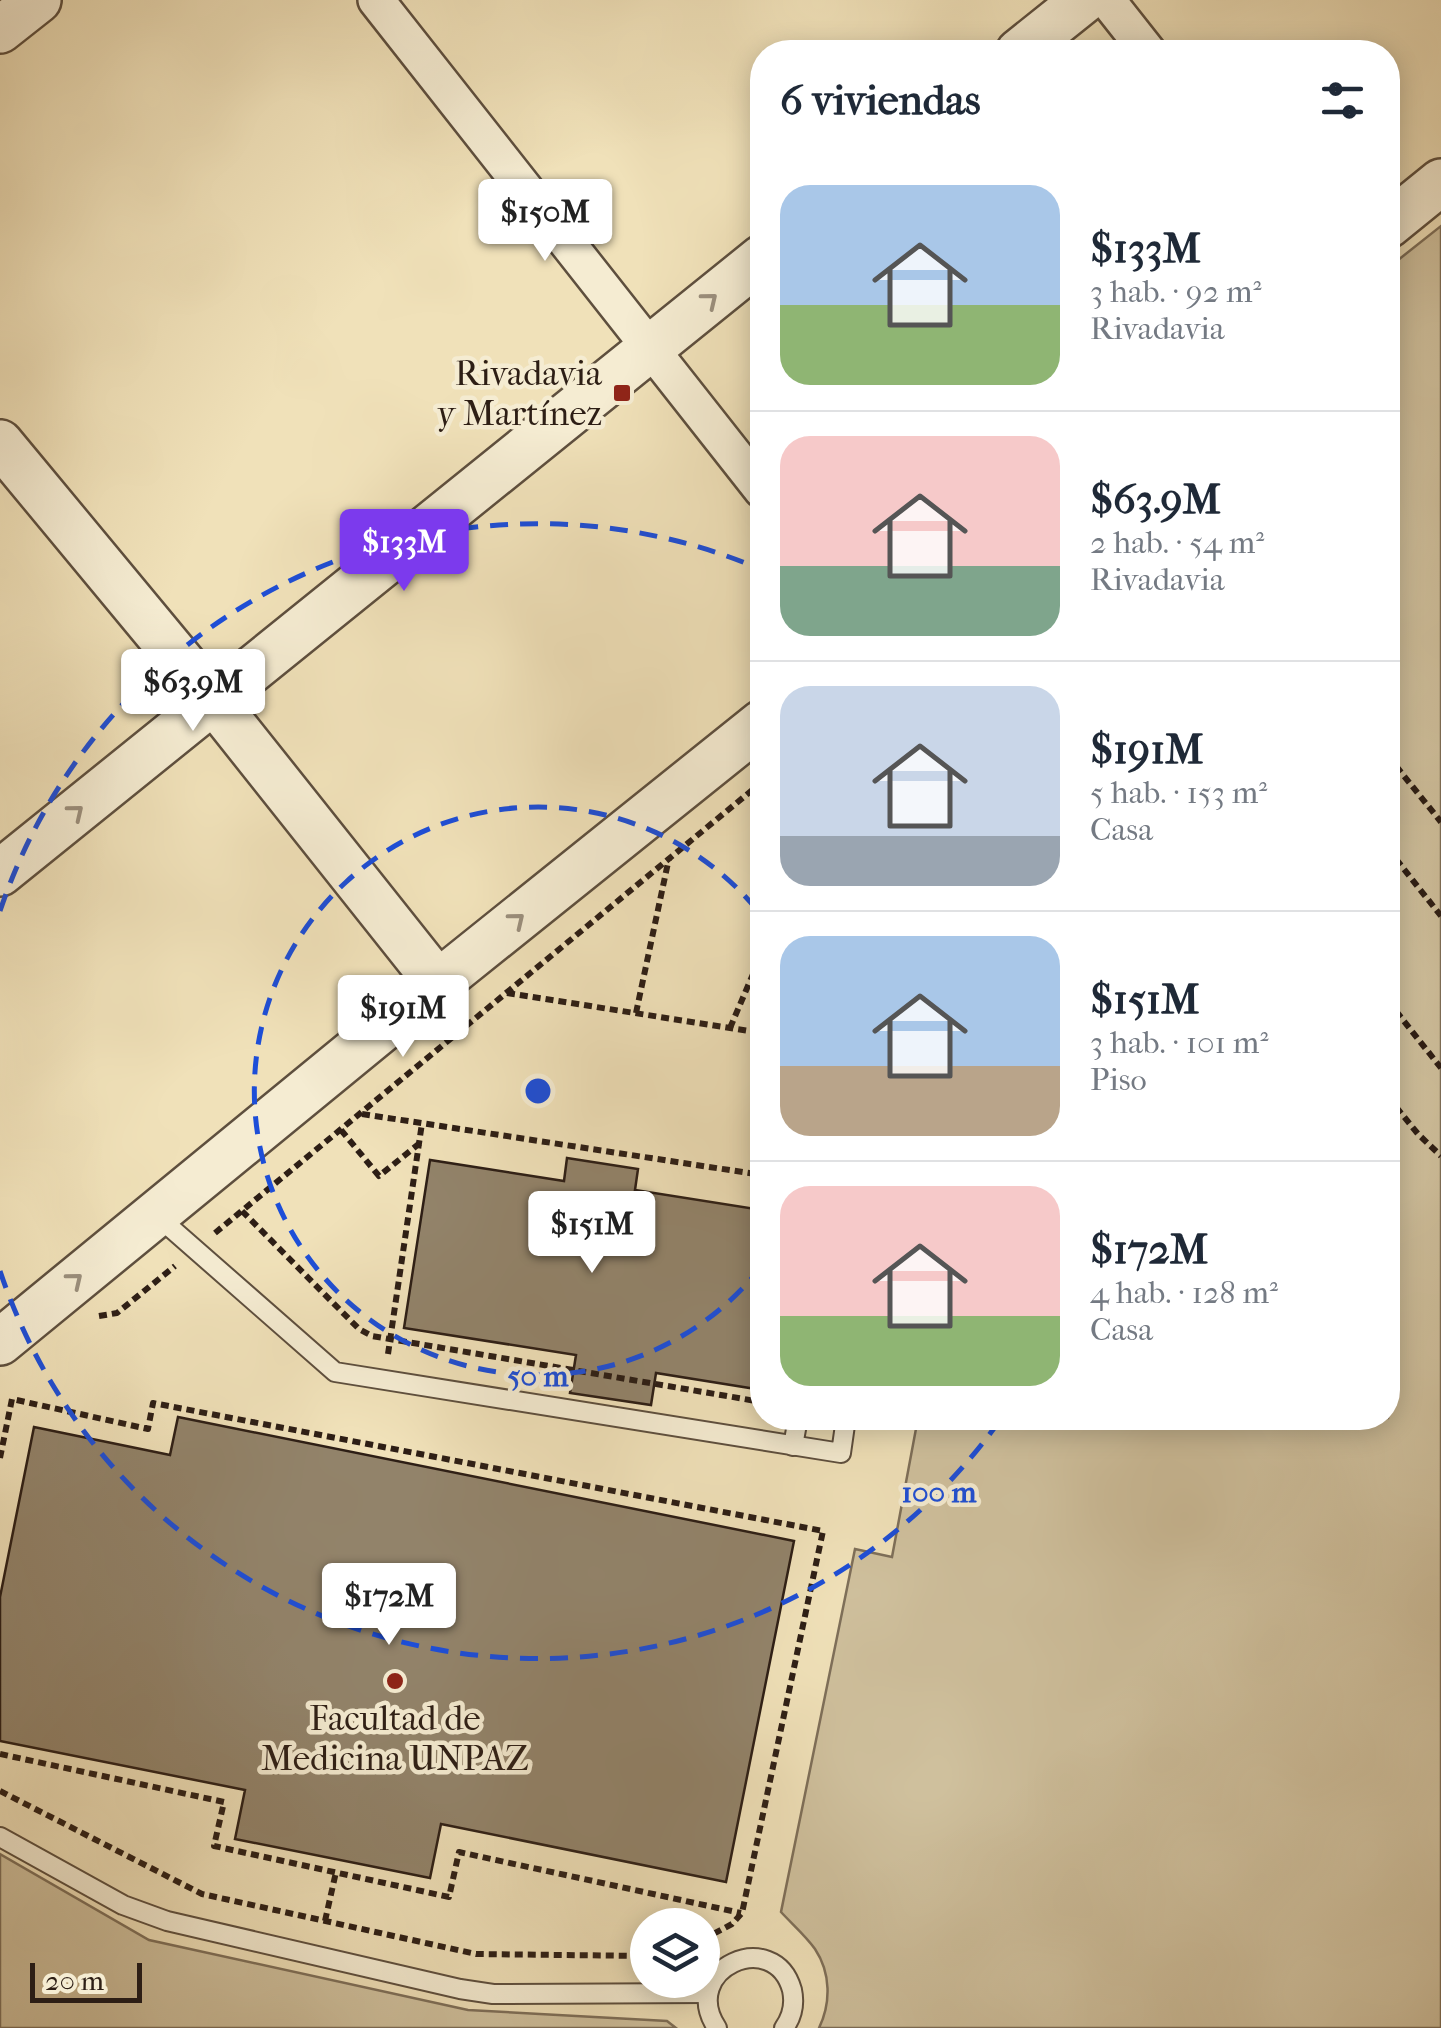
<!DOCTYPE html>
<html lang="es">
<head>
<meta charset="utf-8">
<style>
  body { margin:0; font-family:"IM FELL French Canon",serif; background:#f6f6f7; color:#1f2937; height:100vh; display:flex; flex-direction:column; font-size:38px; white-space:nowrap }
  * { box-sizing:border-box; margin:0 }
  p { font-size:32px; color:#747a83 }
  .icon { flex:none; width:55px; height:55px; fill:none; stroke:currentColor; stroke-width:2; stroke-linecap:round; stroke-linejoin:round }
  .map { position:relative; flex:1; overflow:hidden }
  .side { position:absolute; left:750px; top:40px; width:650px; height:1390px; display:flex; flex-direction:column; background:#fff; border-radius:40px; box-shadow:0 5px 25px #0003 }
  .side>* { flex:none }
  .buttons { position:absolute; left:630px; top:1908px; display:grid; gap:20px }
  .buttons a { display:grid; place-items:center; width:90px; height:90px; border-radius:50%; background:#fff; box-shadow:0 5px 25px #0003; font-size:50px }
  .scale { position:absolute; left:30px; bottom:25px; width:112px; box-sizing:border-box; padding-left:10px; border:5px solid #2d1e15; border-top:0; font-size:28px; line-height:35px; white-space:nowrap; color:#2d1e15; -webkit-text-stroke:8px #f5ecd2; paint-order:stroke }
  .price { position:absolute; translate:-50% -85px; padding:0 22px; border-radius:10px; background:#fff; color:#222; font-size:32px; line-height:65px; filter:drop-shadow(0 2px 5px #0008) }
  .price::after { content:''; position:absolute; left:50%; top:60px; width:30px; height:22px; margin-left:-15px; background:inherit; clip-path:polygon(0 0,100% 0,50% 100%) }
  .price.active { background:#7c3aed; color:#fff }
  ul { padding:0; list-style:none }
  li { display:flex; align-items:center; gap:30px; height:250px; padding:0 30px }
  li+li { border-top:2px solid #e0e1e3 }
  li span { display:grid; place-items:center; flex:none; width:280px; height:200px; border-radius:30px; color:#555 }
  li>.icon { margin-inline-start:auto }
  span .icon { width:120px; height:120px; fill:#fffc; stroke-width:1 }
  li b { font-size:42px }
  h2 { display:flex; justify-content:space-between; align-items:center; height:120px; padding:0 30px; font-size:42px }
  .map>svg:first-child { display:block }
</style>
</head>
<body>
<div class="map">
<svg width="1441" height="2028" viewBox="0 0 1441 2028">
  <rect width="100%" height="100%" fill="#f0e1b9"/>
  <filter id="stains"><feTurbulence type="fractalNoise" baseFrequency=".002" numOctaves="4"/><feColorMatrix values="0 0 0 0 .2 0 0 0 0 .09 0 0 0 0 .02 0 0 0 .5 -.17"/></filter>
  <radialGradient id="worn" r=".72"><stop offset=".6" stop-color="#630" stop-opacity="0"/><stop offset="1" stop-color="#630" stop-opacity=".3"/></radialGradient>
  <g fill="#cfc09d" stroke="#7e6f59" stroke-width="2.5">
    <path d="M1441 226V2028H819C831 2003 831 1973 815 1949 806 1936 792 1924 781 1912L855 1549 892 1557 918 1418H1388V268Z"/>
    <path d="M0 1854 149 1940 468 2010 667 2021 676 2028H0Z"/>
  </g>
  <g fill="#92836a" stroke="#2d1e15" stroke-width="2.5">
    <path d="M567 1158 638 1169 635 1190 762 1210V1390L656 1373 651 1405 570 1393 576 1355 404 1328 430 1160 564 1181Z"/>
    <path d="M178 1417 794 1541 726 1882 441 1824 430 1878 235 1839 245 1790 0 1741V1597L34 1427 170 1455Z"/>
  </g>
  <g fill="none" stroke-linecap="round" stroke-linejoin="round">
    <defs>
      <g id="service">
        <path d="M156 1215 335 1372 841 1453 846 1418"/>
        <path d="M793 1446 798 1418"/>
        <path d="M0 1837 123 1905 167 1921 460 1989 493 1994 708 1993"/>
        <path d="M717 2028C678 1969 774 1926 792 1990 795 2004 792 2017 784 2028"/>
      </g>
      <g id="minor">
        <path d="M376 0 762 490"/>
        <path d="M1107 0 1148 52"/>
      </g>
      <g id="tertiary">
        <path d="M0 30 38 0"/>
        <path d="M1019 52 1084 0"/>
        <path d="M1388 225 1441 182"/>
        <path d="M0 443 213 700 438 983"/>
        <path d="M0 873 762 258"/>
        <path d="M0 1342 438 983 762 723"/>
      </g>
    </defs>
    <use href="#service" stroke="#5e4f3e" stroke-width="22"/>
    <use href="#minor" stroke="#5e4f3e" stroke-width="40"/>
    <use href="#tertiary" stroke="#5e4f3e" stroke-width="50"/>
    <g stroke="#2d1e15" stroke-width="6" stroke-dasharray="8 5" stroke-linecap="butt">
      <path d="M1388 756 1441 822"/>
      <path d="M1388 849 1441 916"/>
      <path d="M507 993 762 1033"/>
      <path d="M1388 1001 1441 1068"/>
      <path d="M636 1013 669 858"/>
      <path d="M730 1028 762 953"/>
      <path d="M1388 1097 1418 1134 1441 1156"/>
      <path d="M362 1114 762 1175"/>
      <path d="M341 1130 379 1176 420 1143"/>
      <path d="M242 1211 359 1329 372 1336 762 1402"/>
      <path d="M215 1233 762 782"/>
      <path d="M99 1316 117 1313 175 1266"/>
      <path d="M388 1354 422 1123"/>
      <path d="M0 1458 12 1399 148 1429 153 1403 823 1531 742 1913 732 1924 702 1940"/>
      <path d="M0 1754 224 1802 214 1846 449 1897 459 1852 741 1913"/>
      <path d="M0 1791 202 1894 476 1954 648 1956"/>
      <path d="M325 1921 336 1872"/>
    </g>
    <use href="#service" stroke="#f5ecd2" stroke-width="18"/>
    <use href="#minor" stroke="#f5ecd2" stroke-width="35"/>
    <use href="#tertiary" stroke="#f5ecd2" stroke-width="45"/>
  </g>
  <defs><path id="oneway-chevron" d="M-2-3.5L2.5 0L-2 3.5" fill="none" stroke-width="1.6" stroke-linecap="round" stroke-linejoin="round" transform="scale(2.5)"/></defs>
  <g stroke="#9b8f7d">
    <use href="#oneway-chevron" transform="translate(710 300) rotate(-39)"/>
    <use href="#oneway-chevron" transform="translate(76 812) rotate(-39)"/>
    <use href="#oneway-chevron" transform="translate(517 920) rotate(-39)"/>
    <use href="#oneway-chevron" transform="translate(75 1280) rotate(-39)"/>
  </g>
  <g fill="none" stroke="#1d4ed8" stroke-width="5" stroke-dasharray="18 12">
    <path d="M762 1266A284 284 0 1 1 762 916"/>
    <path d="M1000 1420A567 567 0 0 1 0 1271M0 911A567 567 0 0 1 760 569"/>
  </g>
  <g fill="#8f2418" stroke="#f5ecd2" stroke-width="4">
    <rect x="612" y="383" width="20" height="20" rx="5"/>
    <circle cx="395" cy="1681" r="10"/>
  </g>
  <g text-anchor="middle" stroke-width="9" stroke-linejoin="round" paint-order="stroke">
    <g font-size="35" fill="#2d1e15" stroke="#f5ecd2" text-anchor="end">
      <text x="602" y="385">Rivadavia<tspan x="602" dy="40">y Martínez</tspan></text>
      <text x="395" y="1730" text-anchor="middle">Facultad de<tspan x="395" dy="40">Medicina UNPAZ</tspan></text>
    </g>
  </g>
  <circle cx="538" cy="1091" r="15" fill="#1d4ed8" stroke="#f5ecd2" stroke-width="5"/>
  <g font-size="30" text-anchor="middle" font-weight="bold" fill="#1d4ed8" stroke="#f5ecd2" stroke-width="9" stroke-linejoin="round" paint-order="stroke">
    <text x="538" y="1386">50 m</text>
    <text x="939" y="1502">100 m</text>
  </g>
  <rect width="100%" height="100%" filter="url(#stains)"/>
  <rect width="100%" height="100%" fill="url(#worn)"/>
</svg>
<div class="buttons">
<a><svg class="icon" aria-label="layers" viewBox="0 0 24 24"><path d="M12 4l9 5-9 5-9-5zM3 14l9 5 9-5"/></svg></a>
</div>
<div class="scale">20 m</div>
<b class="price" style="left:545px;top:264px">$150M</b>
<b class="price active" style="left:404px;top:594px">$133M</b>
<b class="price" style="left:193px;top:734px">$63.9M</b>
<b class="price" style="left:403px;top:1060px">$191M</b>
<b class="price" style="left:592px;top:1276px">$151M</b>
<b class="price" style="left:389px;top:1648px">$172M</b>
<section class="side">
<h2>6 viviendas<svg class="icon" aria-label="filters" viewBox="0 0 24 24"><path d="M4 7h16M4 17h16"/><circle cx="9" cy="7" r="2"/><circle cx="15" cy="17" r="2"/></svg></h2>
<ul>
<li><span style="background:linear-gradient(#a9c7e8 60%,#8fb573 0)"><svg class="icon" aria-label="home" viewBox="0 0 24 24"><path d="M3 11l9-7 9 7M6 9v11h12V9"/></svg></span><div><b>$133M</b><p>3 hab. · 92 m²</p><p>Rivadavia</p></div></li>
<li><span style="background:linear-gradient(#f6c9c9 65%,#7fa58c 0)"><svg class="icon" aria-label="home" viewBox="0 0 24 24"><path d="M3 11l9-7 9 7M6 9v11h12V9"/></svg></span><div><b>$63.9M</b><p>2 hab. · 54 m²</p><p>Rivadavia</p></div></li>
<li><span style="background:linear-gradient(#c9d6e8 75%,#9aa5b1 0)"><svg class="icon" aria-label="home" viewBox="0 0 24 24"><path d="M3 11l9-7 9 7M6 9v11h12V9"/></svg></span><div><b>$191M</b><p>5 hab. · 153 m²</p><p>Casa</p></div></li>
<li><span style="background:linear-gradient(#a9c7e8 65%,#b9a48a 0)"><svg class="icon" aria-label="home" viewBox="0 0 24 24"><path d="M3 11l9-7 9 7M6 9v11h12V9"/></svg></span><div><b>$151M</b><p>3 hab. · 101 m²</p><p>Piso</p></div></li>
<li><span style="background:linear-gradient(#f6c9c9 65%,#8fb573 0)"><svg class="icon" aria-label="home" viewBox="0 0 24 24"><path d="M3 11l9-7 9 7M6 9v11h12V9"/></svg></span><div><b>$172M</b><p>4 hab. · 128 m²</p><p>Casa</p></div></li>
</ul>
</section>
</div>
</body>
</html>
